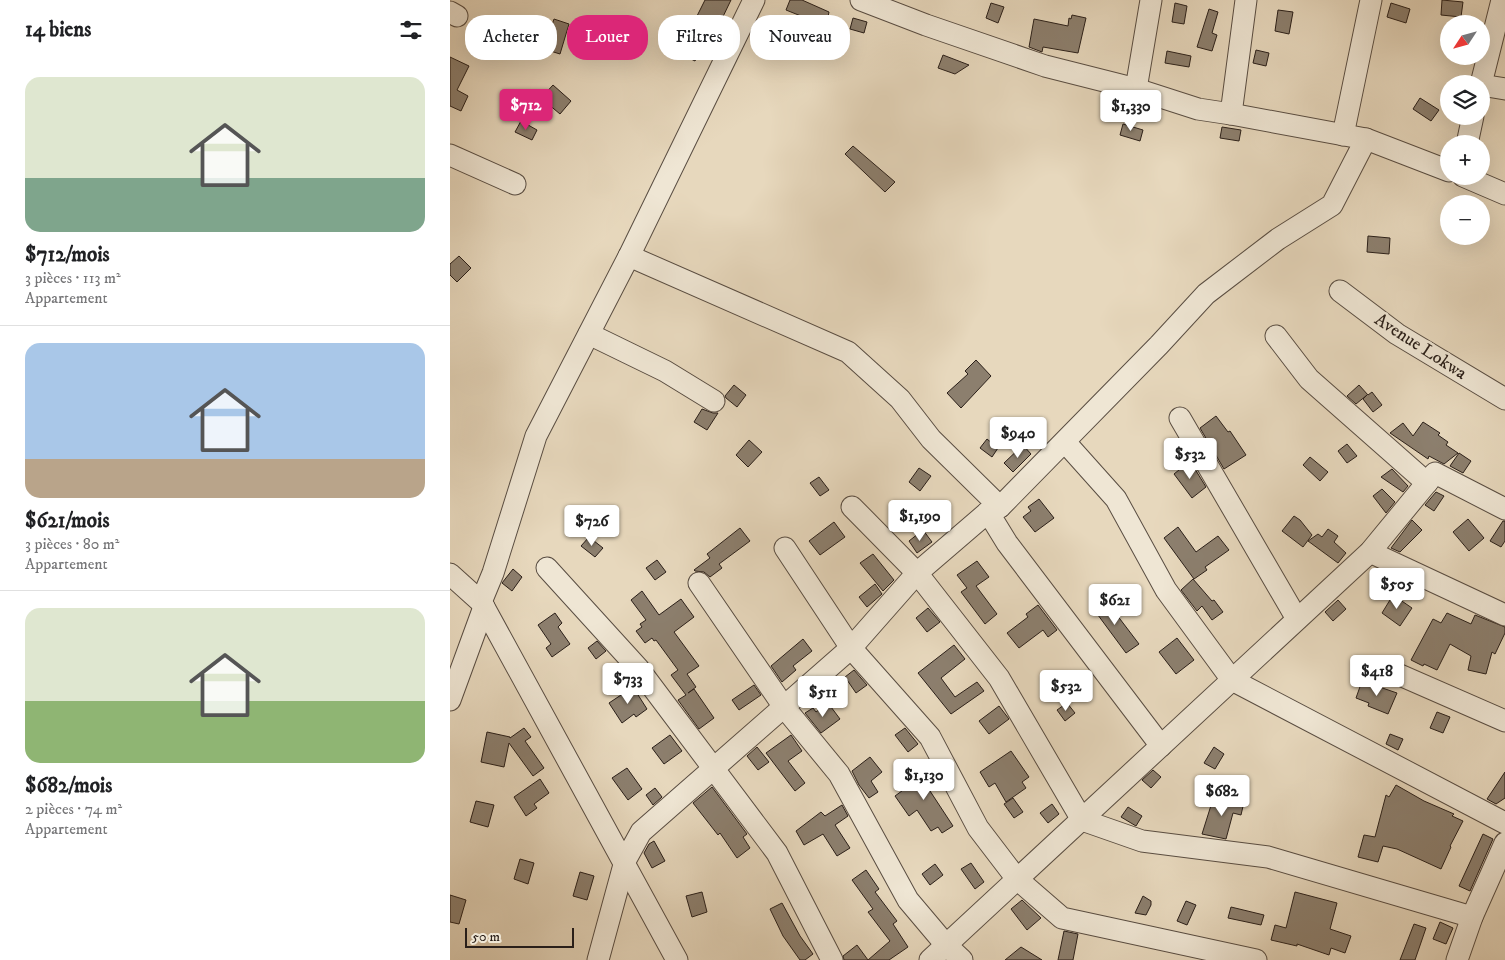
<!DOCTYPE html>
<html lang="fr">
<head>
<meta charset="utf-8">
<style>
  body { margin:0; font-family:"IM FELL DW Pica",serif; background:#f2f2f2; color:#202124; height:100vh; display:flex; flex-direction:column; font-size:19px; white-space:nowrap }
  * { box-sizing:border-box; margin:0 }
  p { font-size:16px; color:#757577 }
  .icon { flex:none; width:28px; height:28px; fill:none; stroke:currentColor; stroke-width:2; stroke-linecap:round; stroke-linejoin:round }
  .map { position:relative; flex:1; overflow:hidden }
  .side { display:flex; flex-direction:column; background:#fff; width:450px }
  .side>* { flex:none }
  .guide { position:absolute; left:15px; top:15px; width:475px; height:45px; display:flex; gap:10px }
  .needle { width:32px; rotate:234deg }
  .controls { position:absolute; left:990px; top:15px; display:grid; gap:10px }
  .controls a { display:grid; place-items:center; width:50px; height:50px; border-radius:50%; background:#fff; box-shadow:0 5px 20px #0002; font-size:25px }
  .scale { position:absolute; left:15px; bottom:12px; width:109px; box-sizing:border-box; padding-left:5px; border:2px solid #2a1f19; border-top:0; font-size:14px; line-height:18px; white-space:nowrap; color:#2a1f19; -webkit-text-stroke:4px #efe6d4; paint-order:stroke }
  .price { position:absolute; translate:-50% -42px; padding:0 11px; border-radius:5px; background:#fff; color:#222; font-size:16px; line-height:32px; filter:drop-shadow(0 1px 2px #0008) }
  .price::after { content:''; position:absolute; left:50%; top:30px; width:15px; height:11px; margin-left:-8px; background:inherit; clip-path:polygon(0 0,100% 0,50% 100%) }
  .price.current { background:#db2777; color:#fff }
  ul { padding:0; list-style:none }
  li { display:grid; align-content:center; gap:10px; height:265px; padding:0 25px }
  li+li { border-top:1px solid #e0e0e0 }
  li span { display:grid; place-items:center; height:155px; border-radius:15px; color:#555 }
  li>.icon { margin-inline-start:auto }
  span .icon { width:90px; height:90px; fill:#fffc; stroke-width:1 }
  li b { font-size:21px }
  h2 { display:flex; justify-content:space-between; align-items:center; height:60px; padding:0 25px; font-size:21px }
  .pill { padding:0 18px; border-radius:20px; background:#fff; box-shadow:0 5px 20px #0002; font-size:18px; line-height:45px }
  .pill.current { background:#db2777; color:#fff }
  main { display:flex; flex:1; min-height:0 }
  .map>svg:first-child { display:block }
</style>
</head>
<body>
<main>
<section class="side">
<h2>14 biens<svg class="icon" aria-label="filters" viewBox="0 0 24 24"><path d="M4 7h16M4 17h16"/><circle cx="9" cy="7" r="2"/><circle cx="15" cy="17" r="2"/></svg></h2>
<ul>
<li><span style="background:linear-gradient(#dfe7d0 65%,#7fa58c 0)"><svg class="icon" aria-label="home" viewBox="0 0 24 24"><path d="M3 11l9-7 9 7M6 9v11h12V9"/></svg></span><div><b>$712/mois</b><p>3 pièces · 113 m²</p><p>Appartement</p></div></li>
<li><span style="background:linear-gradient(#a9c7e8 75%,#b9a48a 0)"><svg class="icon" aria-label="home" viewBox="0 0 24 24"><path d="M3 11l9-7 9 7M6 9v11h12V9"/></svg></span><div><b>$621/mois</b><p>3 pièces · 80 m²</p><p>Appartement</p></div></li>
<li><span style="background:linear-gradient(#dfe7d0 60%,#8fb573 0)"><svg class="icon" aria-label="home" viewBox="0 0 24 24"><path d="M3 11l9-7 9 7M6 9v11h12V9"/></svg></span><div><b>$682/mois</b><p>2 pièces · 74 m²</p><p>Appartement</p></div></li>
</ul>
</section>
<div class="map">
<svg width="1055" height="960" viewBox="0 0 1055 960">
  <rect width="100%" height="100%" fill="#e7d8bd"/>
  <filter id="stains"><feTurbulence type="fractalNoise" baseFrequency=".004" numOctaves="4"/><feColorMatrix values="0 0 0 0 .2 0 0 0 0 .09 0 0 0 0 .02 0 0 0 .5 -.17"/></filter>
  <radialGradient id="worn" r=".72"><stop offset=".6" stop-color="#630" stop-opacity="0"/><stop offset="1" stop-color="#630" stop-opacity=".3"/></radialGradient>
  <g fill="#8c7f6e" stroke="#2a1f19">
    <path d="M255 0H281L268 27 263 25 245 61 235 56 249 28 243 24Z"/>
    <path d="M340 0H352L379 12 375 31 382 32 380 43 360 40 362 25 349 19 351 16 336 10Z"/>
    <path d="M992 0 1013 2 1011 17 991 15Z"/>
    <path d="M541 3 554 7 548 23 536 18Z"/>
    <path d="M725 3 737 6 734 24 722 22Z"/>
    <path d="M941 3 960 9 956 23 937 17Z"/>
    <path d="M759 9 768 12 762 33 767 35 762 51 747 47Z"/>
    <path d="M828 10 843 12 839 34 825 31Z"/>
    <path d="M622 15 636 18 628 53 593 47 592 52 579 47 584 19 618 26 619 18 621 19Z"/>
    <path d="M403 18 417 22 414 33 400 29Z"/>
    <path d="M104 19 119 24 110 54 94 49Z"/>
    <path d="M806 50 819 53 816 66 803 63Z"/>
    <path d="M717 51 741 56 739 67 715 63Z"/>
    <path d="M493 55 519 65 505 74 488 68Z"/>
    <path d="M0 57 19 66 7 90 18 96 11 111 0 106Z"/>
    <path d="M103 85 121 101 110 114 91 98Z"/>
    <path d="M970 98 989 110 981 121 963 109Z"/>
    <path d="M71 121 87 130 82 140 65 132Z"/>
    <path d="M673 124 693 130 690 141 670 135Z"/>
    <path d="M772 127 791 130 789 141 770 138Z"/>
    <path d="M403 146 445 182 435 192 395 154Z"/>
    <path d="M918 236 940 238 939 254 917 252Z"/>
    <path d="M9 256 21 268 7 282 0 275V264Z"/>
    <path d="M526 360 541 376 511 408 497 393 518 374 515 371Z"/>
    <path d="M284 385 296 395 287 407 276 398 275 396Z"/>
    <path d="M909 385 918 395 922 392 932 405 923 412 913 399 917 395 906 404 897 396Z"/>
    <path d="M252 409 263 413H268L257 430 244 422Z"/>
    <path d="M766 416 778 432 780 431 796 455 774 469 750 428Z"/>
    <path d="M973 422 990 433 988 435 998 442 996 445 1008 453 994 464 979 456 978 459 940 433 953 423 963 436Z"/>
    <path d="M537 439 548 448 542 457 530 448Z"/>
    <path d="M299 440 312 452 298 467 286 455Z"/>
    <path d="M897 444 907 456 897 463 888 451Z"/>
    <path d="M573 445 581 454 563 472 554 463Z"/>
    <path d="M1009 453 1021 461 1013 473 1000 466Z"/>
    <path d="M860 457 878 472 870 481 853 465Z"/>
    <path d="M740 461 756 487 742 498 724 474Z"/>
    <path d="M469 468 481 476 470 491 459 482Z"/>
    <path d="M942 469 958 486 953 492 931 477Z"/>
    <path d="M369 477 379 490 370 496 360 483Z"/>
    <path d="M932 489 945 502 936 513 923 496Z"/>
    <path d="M986 492 994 496 984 511 975 505Z"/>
    <path d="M589 499 604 518 585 532 573 517 581 511 578 507Z"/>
    <path d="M456 506 466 519 457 526 447 512Z"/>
    <path d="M844 516 850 520 862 535 853 547 832 531Z"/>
    <path d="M1018 519 1034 538 1019 551 1003 532Z"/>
    <path d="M962 520 972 530 950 552 941 548Z"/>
    <path d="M1053 521H1055V541L1051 547 1040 541Z"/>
    <path d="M384 522 395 537 370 555 359 541Z"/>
    <path d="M728 527 746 552 768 536 779 550 755 567 757 570 744 579 714 538Z"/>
    <path d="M290 528 300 541 269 564 272 568 260 577 254 572 245 571 244 570 260 558 257 554Z"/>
    <path d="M878 529 888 536 884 542 896 553 888 563 858 541 868 534 872 537Z"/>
    <path d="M473 530 482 542 467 553 459 541Z"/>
    <path d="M139 537 153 548 145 557 131 546Z"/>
    <path d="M423 554 444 580 433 591 410 563Z"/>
    <path d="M207 560 216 572 205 580 196 568Z"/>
    <path d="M527 561 539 577 526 586 547 614 535 624 511 592 517 588 507 575Z"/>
    <path d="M63 569 72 577 62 591 52 583Z"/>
    <path d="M743 579 762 601 764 600 773 612 762 620 752 606 747 611 731 590Z"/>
    <path d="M425 584 432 594 417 607 409 597Z"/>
    <path d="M192 591 209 615 231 599 244 617 224 632 249 666 237 674 246 687 238 693 244 689 264 718 249 729 228 700 236 695 221 675 228 670 206 640 204 641 202 638 195 643 186 631 192 627 190 624 196 620 181 600Z"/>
    <path d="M943 595 962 608 950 626 932 613Z"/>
    <path d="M654 598 689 644 676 653 642 607Z"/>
    <path d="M888 600 896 609 883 621 875 612Z"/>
    <path d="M588 605 607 630 598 637 593 630 569 648 557 633 578 617 576 614Z"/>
    <path d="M478 608 490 622 477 632 466 618Z"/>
    <path d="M105 613 112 623 108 627 120 644 102 657 96 648 101 644 88 625Z"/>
    <path d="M997 613 1021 624 1025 615 1055 627V633L1045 654 1042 652 1036 674 1018 670 1021 656 1000 644 987 670 974 664 973 666 961 660 983 619 991 623Z"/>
    <path d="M727 638 744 660 726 674 709 652Z"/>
    <path d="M353 639 362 651 343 666 346 670 332 682 321 666Z"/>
    <path d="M147 641 156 651 146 659 138 648Z"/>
    <path d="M504 645 515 659 491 678 505 697 527 682 534 691 501 714 468 673Z"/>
    <path d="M404 670 417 685 406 693 395 677Z"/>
    <path d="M912 681 947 693 938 714 918 706 919 703 906 698Z"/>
    <path d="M304 685 311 695 289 710 282 700Z"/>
    <path d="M183 687 197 709 186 717 184 714 172 723 159 703Z"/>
    <path d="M378 703 390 719 371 733 355 713 363 708 366 712Z"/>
    <path d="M617 703 625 713 615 721 607 710Z"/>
    <path d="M549 706 559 719 539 734 529 721Z"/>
    <path d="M987 712 1000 717 993 733 980 728Z"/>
    <path d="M74 728 81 737 75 741 94 768 83 776 59 743 54 767 31 762 37 732 60 737V738Z"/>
    <path d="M455 728 468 744 458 752 445 735Z"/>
    <path d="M940 734 953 739 948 750 936 744Z"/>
    <path d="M220 735 232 751 214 764 202 748Z"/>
    <path d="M341 735 352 751 338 761 355 783 345 791 316 753Z"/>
    <path d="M307 747 319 762 308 770 297 756Z"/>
    <path d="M764 747 774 754 765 769 754 763Z"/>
    <path d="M561 751 579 777 572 782 576 788 556 802 545 783 539 787 530 772Z"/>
    <path d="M420 757 432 772 421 781 428 792 419 798 409 785 402 771Z"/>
    <path d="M472 767 486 787 480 791 503 826 492 833 488 827 481 831 467 810 459 816 445 796 460 785 456 779Z"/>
    <path d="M177 768 192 789 178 800 162 778Z"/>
    <path d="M703 770 711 777 701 788 692 780Z"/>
    <path d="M1055 772V798L1046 804 1037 799Z"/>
    <path d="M90 779 99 793 84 804 87 808 76 816 64 797Z"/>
    <path d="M946 785 974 801 1004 814 1002 816 1013 821 1000 846 1001 847 991 869 947 849 933 846 928 862 908 857 914 835 925 837 936 795 939 797Z"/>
    <path d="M262 787 297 834 293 837 300 848 287 858 270 833 268 835 243 803Z"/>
    <path d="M205 788 212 797 203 805 196 795Z"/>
    <path d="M563 798 573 812 564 818 554 804Z"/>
    <path d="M777 798 794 802 791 815 783 813 776 839 752 834 763 799 776 802Z"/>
    <path d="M26 801 44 805 38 827 20 822Z"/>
    <path d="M602 804 609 814 598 823 590 813Z"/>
    <path d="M392 805 398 816 385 825 400 848 387 856 373 834 354 845 346 831 371 812 375 816Z"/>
    <path d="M678 807 692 816 686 826 671 817Z"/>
    <path d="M1033 834 1043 839 1020 891 1009 886Z"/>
    <path d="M204 841 215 861 202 868 194 853 199 844Z"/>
    <path d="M70 859 84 863 78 884 64 879Z"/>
    <path d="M521 863 534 882 525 889 511 869Z"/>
    <path d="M485 864 493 875 480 885 472 874Z"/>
    <path d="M416 870 429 889 425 892 447 921 443 924 458 947 439 960H394L393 956 407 945 418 960 440 941 418 912 423 909 402 880Z"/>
    <path d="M130 872 144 876 137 900 123 896Z"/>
    <path d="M252 892 257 912 242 917 236 896Z"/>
    <path d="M845 892 887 903 880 929 901 936 895 953 881 948 879 955 847 944V946L821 940 825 925 836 928Z"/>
    <path d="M0 895 16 900 9 924 0 922Z"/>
    <path d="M693 896 701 901V905L696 915 685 913Z"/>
    <path d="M572 900 591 918 577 930 561 909Z"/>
    <path d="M736 901 746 905 737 925 727 921Z"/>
    <path d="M332 903 350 936 363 954 355 960H350L333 936 320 909Z"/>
    <path d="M781 907 814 915 811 925 778 918Z"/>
    <path d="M990 922 1003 928 996 944 983 939Z"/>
    <path d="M964 924 976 928 965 960H950Z"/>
    <path d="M614 931 628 934 623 960H608Z"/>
    <path d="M571 947 592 960H555Z"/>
  </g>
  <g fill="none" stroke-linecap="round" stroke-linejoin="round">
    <defs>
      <g id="minor">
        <path d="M411 0 476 25 595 66 686 89 748 109 781 114 916 139 999 171"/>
        <path d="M0 12 7 16"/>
        <path d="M1031 84 1052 0"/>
        <path d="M1031 85 1055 89"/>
        <path d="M686 89 701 0"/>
        <path d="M781 114 796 0"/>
        <path d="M893 135 921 0"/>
        <path d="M1017 144 1023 116"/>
        <path d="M0 155 65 184"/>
        <path d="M1013 176 1055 194"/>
        <path d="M179 256 398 352 450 399 481 439 550 507"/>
        <path d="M890 291 947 334 1055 399"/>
        <path d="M139 334 215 371 264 401"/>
        <path d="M826 336 859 379 977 483"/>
        <path d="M730 418 847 619"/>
        <path d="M615 442 666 499 716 590 782 680 1055 823"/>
        <path d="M402 507 467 573 549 678 632 820 692 841 818 857 1022 917"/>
        <path d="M538 512 550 507 709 345 756 294 828 239 882 205 916 139"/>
        <path d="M335 548 401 648 480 737 528 828 567 879 612 918 806 960"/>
        <path d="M920 552 1055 615"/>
        <path d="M97 568 188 668 327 853 382 960"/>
        <path d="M0 574 31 602 34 607 227 960"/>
        <path d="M249 583 334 707 389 774 458 900 496 945 512 960"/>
        <path d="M31 602 43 573 86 436 179 256 304 0"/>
        <path d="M943 672 1055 721"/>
        <path d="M0 700 34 607"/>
        <path d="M148 960 175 861 191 832 401 648 467 573 538 512 557 543 711 746"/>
        <path d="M480 960 920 552 985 473 1055 509"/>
        <path d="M1007 960 1022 917 1055 843"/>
      </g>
    </defs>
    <use href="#minor" stroke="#594d42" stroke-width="23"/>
    <use href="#minor" stroke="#efe6d4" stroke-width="21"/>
  </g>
  <g text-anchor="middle" stroke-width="5" stroke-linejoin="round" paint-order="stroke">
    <g font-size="18" fill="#2a1f19" stroke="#efe6d4">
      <text transform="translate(971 346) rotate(33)" y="6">Avenue Lokwa</text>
    </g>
  </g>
  <rect width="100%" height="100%" filter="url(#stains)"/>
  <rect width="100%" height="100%" fill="url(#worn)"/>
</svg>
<div class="controls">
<a><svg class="needle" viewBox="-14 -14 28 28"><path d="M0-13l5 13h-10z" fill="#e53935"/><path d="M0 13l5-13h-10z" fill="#757577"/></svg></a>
<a><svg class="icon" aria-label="layers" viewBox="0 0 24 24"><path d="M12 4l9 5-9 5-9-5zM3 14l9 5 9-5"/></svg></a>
<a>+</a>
<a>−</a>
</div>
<div class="scale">50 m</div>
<b class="price current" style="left:76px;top:131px">$712</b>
<b class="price" style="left:681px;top:132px">$1,330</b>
<b class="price" style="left:568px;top:459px">$940</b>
<b class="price" style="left:740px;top:480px">$532</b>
<b class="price" style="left:470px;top:542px">$1,190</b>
<b class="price" style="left:142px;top:547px">$726</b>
<b class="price" style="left:947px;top:610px">$505</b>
<b class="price" style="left:665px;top:626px">$621</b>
<b class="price" style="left:927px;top:697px">$418</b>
<b class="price" style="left:178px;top:705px">$733</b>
<b class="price" style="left:616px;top:712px">$532</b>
<b class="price" style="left:373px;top:718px">$511</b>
<b class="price" style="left:474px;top:801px">$1,130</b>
<b class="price" style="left:772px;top:817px">$682</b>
<div class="guide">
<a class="pill">Acheter</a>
<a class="pill current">Louer</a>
<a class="pill">Filtres</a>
<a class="pill">Nouveau</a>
</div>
</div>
</main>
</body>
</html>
